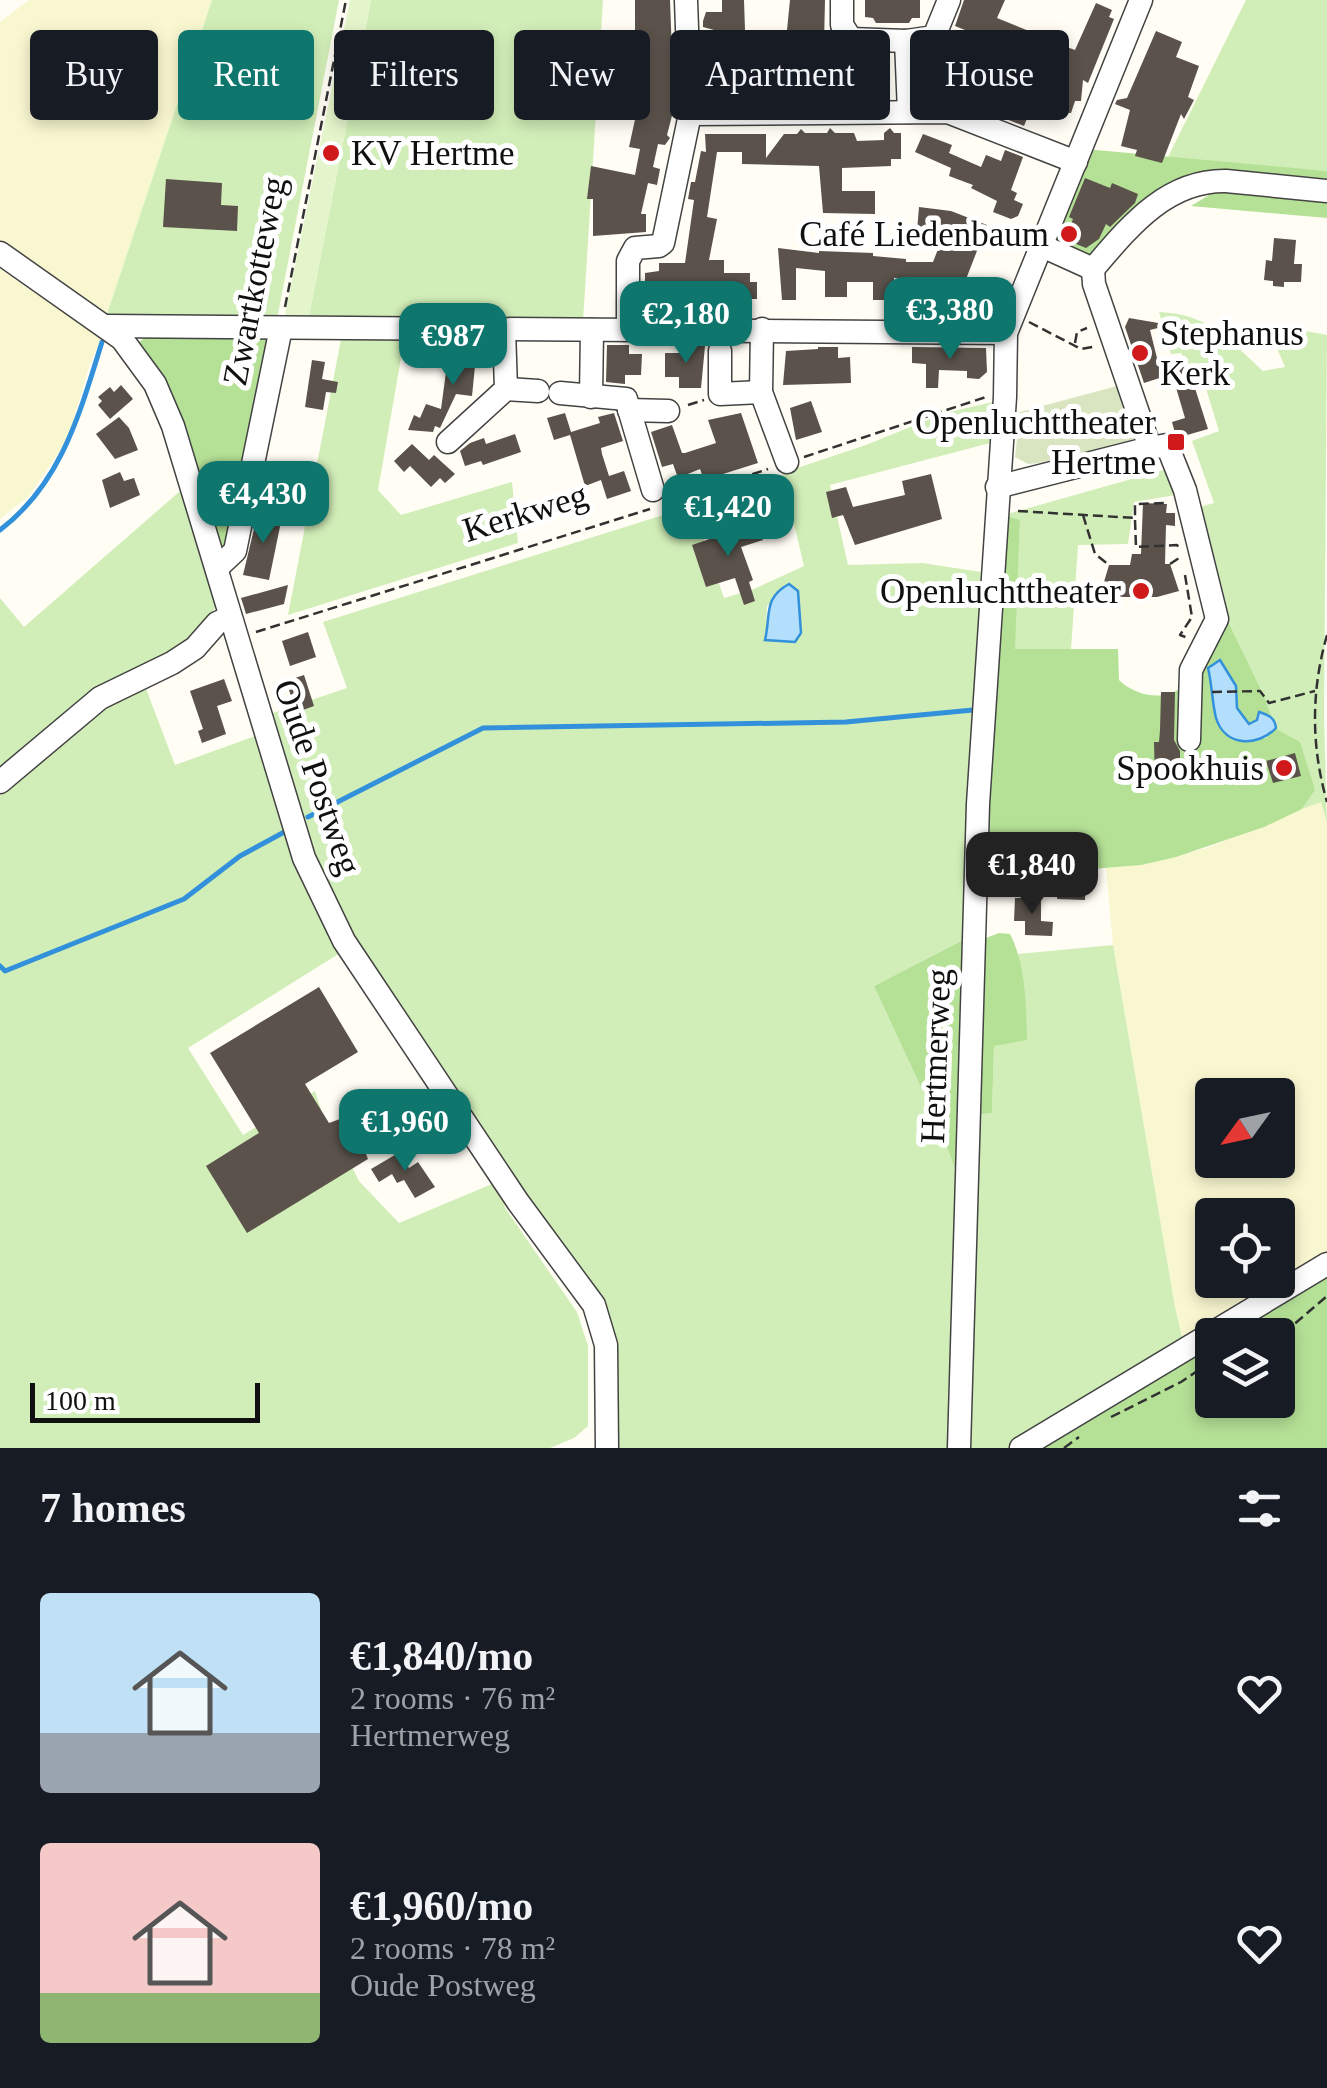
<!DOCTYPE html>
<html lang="en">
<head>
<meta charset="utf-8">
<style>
  body { margin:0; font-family:"Times New Roman",serif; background:#242831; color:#f1f3f6; height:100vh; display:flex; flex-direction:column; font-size:38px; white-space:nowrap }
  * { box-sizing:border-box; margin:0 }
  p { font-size:32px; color:#9ea1a6 }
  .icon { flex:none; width:55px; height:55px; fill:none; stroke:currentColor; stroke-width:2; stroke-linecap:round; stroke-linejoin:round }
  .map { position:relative; height:1448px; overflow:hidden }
  .drawer { display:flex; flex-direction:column; background:#171b24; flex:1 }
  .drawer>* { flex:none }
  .top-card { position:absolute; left:30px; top:30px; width:1268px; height:90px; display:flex; gap:20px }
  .needle { width:65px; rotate:237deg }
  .fabs { position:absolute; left:1195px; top:1078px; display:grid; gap:20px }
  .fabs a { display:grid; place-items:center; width:100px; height:100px; border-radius:10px; background:#171b24; box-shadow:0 5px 15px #0003; font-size:50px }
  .scale { position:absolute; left:30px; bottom:25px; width:230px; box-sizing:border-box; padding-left:10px; border:5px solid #101010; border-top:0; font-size:28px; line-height:35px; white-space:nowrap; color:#101010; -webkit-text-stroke:8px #fff; paint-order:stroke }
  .price { position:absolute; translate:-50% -85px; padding:0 22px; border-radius:20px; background:#0f766e; color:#fff; font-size:32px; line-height:65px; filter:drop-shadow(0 2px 5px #0008) }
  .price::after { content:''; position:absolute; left:50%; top:60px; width:30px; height:22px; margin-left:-15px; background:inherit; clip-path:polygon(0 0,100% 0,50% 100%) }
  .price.current { background:#222; color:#fff }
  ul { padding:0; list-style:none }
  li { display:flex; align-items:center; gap:30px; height:250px; padding:0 40px }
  li span { display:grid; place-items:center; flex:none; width:280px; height:200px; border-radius:10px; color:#555 }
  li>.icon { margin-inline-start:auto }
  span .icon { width:120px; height:120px; fill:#fffc; stroke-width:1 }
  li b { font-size:42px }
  h2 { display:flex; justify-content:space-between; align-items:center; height:120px; padding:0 40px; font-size:42px }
  .pill { padding:0 35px; border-radius:10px; background:#171b24; box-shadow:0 5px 15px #0003; font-size:35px; line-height:90px }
  .pill.current { background:#0f766e; color:#fff }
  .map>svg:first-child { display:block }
</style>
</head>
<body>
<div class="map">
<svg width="1327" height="1448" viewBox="0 0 1327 1448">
  <rect width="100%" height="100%" fill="#fffdf4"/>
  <g fill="#f9f7d0" fill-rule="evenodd">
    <path d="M29 0H212L106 317 0 243V22Z"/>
    <path d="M0 269 101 338 89 366 68 439 29 496 0 519Z"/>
    <path d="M1321 801 1327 823V1257L1184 1345 1175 1307 1113 945 1106 868 1141 865 1207 848ZM1212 1095H1278V1160H1212ZM1212 1215H1278V1280H1212Z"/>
  </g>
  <g fill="#d2eeb8" fill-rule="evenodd">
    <path d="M212 0H339L277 319 106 317Z"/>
    <path d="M371 0H603L583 321H308Z"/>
    <path d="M1246 0H1327V171L1167 159Z"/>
    <path d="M1159 312C1209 314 1228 339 1263 371L1285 367 1268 327 1275 325 1327 335 1324 716 1327 823 1321 802 1302 809 1315 789 1276 729 1265 698 1218 602 1196 508 1214 503 1192 441 1219 431 1200 369 1192 370 1181 353 1171 354Z"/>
    <path d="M342 334 405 335 378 490 401 515 512 482 518 543 288 615Z"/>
    <path d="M993 402 996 412 990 443 830 485 848 565 922 563 981 572 965 939 874 986 942 1133 960 1183 953 1448H617L615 1336 607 1312 506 1168 333 902 313 863 267 715 347 688 323 622 692 506 724 598 754 589 804 566 782 473 866 445 945 413ZM798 591 800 633 784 640H766L767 606Z"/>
    <path d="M1167 469 1181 494 1134 502 1128 544 1078 545 1071 650 1014 649 1020 521 1004 515Z"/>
    <path d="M187 485 219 602 192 641 0 770V598L24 627Z"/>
    <path d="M145 686 175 765 261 734 298 868 314 908 340 953 188 1048 243 1135 315 1091 326 1125 332 1128 359 1181 399 1223 499 1181 505 1208 577 1312 588 1346V1426L574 1438 550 1448H0V788L100 702Z"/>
    <path d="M1113 945 1175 1307 1184 1345 1010 1448H969L976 1115 992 1113 994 1046 1025 1000 1018 954Z"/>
  </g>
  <g fill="#b5e196" fill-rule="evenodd">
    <path d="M1085 149 1327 171V185L1209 175 1092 261 1046 241Z"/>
    <path d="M1214 192 1327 201V218L1191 206Z"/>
    <path d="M272 334 227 547 223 550 217 548 139 342 147 336Z"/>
    <path d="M1003 515 1020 520 1015 649H1118L1119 680C1136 697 1169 703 1186 683L1209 605 1219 603 1265 698 1276 729 1300 742 1315 790 1302 809 1264 827 1176 857 1141 865 983 878ZM1220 660 1236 686 1237 708 1250 724 1257 720 1259 713 1267 738 1237 740 1217 722 1208 668Z"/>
    <path d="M999 933 1010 934C1026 965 1026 1005 1027 1040L994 1046 992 1113 976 1115 981 940Z"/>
    <path d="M965 939 960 1183 942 1133 874 986Z"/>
    <path d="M1327 1271V1448H1030L1212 1341V1400H1278V1335H1223Z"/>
  </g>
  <path fill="#d8e5c0" d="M1117 386 1133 436 1132 441 1038 463 1028 464 1015 457 1020 412Z"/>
  <path fill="#e5f5cb" d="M350 0H371L308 321 291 322 285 314Z"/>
  <g fill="#b3defc" stroke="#3291da" stroke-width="2.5">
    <path d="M789 584 798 591 801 633 795 642 765 640C771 615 763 598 789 584Z"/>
    <path d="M1220 660 1236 686 1237 708 1249 724 1257 720 1259 712C1269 715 1275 718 1276 728 1258 747 1225 747 1216 718 1212 702 1212 684 1208 668Z"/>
  </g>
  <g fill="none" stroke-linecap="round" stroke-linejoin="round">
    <g stroke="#3291da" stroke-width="5">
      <path d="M0 530C62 483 80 412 102 342"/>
      <path d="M308 817 483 728 846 722 973 710"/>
      <path d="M0 966 5 971 184 899 240 856 288 830"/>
    </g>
  </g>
  <g fill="#5a524b">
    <path d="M635 0H670L674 108 667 135 670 138 665 145 658 144 653 167 660 169 657 185 648 183 641 214H646V232L593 236V199H587L591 166 635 175 640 149 629 147 636 115 615 111 627 39 635 35Z"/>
    <path d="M722 0H744L745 30H787L790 0H825L824 43H830V48H839L850 54 866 55V62H872V71H883V98H866V89H842V98L723 99V94H707L705 63 713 61 714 30 703 27V21L706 12H722Z"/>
    <path d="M865 0H920V18H912L909 23H876L873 18 865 17Z"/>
    <path d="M964 0H1005L997 18 1034 33 1026 52 1001 42 998 50 978 42 980 36 955 26Z"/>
    <path d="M1096 3 1112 10 1109 17 1114 19 1088 83 1083 80 1081 101H1075L1071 113 1038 111V83L1062 84 1064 61 1058 58 1064 46 1075 50Z"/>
    <path d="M1156 31 1182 42 1176 57 1199 66 1188 97 1194 100 1184 119 1181 114 1162 163 1135 156 1137 150 1121 146 1130 110 1115 104 1117 100 1127 98Z"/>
    <path d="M933 52 951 58 947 68 972 78 966 93 960 91 957 99 932 87 935 81 929 78 934 65 929 63Z"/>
    <path d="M1005 90 1011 97 1032 106 1024 126 991 113 998 92Z"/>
    <path d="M830 128 835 133H854L857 141 884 140V133L890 128 894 133H901V159H891V166L842 168V191H875V214L823 213 819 166 742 164V152H717L707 217 717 219 709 260H724V273H750V282H757V299H739V287L716 288V308H697V286H672V313H659L658 305 645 303V273L659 271V263H685L694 200 688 199 691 182H695L701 151 706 152 705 134H766V158L784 134H797L801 129 805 133H827Z"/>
    <path d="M923 134 952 145 949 153 981 167 986 155 1001 161 1005 150 1023 157 1011 190 1017 193 1014 200 1023 204 1018 216 1011 219 993 212 997 201 971 188 973 185 949 176 951 168 915 152Z"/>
    <path d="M1085 178 1110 188 1112 183 1138 194 1135 203 1110 227 1106 224 1099 239 1086 248 1064 239 1073 219 1069 217Z"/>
    <path d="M166 179 222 183 221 205 238 206 237 231 163 227Z"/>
    <path d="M919 207 951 211 987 225 963 287 981 294 973 313 944 302H934L933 279 894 278V300H873V282H847V297H825V271L796 268V300H782L778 248 819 253V251L873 253V256L906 259V262H933L944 234 917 231Z"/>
    <path d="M1274 238 1296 240 1294 264H1302L1301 282H1284V287L1273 286V281L1264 280 1266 260 1272 261Z"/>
    <path d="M1129 318 1170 325 1150 330 1158 362 1179 356 1186 360 1208 429 1180 437 1175 433 1172 422 1185 418 1172 374 1144 383 1125 327Z"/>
    <path d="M607 345H629V354H642L641 375H625V384L606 382Z"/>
    <path d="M683 345 705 346 701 388H679V377H665V353H683Z"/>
    <path d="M462 347H489V365L475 366 472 396 456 394 440 428 435 426 433 432 408 430 414 415 420 418 426 404 441 409 446 372 453 373V360H462Z"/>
    <path d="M818 347H838V358L850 357 851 383 783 385 786 351 818 349Z"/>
    <path d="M912 347 986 348 987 372 979 379 967 378V371L939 370 938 388H926V364L912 363Z"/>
    <path d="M312 360 325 362 322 379 338 382 336 393 326 392 323 410 305 407Z"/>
    <path d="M121 385 133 399 110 419 98 405 102 401 98 397 110 387 114 392Z"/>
    <path d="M811 401 822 432 796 440 790 408Z"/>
    <path d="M565 413 571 432 600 423 598 417 614 413 623 441 601 448 602 454 609 476 624 471 631 491 607 499 601 480 585 486 570 435 554 440 547 418Z"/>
    <path d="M741 413 758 463 704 480 700 469 678 478 673 464 662 467 651 432 672 425 682 453H685L716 443 708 420Z"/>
    <path d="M119 417 129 428 138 450 115 459 96 434Z"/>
    <path d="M515 434 521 452 483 465 481 461 465 466 460 451 470 443 484 438 486 444Z"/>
    <path d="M412 444 429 460 434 455 455 474 445 483 440 478 431 487 410 466 404 472 394 461Z"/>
    <path d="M120 472 124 481 134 478 140 495 110 508 102 480Z"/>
    <path d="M931 474 942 519 855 545 843 515 832 518 826 492 846 487 853 507 905 495 902 481Z"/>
    <path d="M1143 503 1167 504 1166 513H1175V526L1166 525 1165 564H1170L1179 591 1157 597H1123L1101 592 1109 565H1130L1132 554H1141Z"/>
    <path d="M258 512 282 517 269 580 243 575Z"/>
    <path d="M757 523 763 540 741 547 753 580 749 582 755 601 744 605 735 578 706 587 692 545Z"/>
    <path d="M288 585 284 604 246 614 241 598Z"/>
    <path d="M308 632 316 657 290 666 282 641Z"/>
    <path d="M304 675 314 706 300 711 298 704 294 705 286 681Z"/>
    <path d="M224 679 232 701 217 706 226 734 202 743 198 731 203 729 190 691Z"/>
    <path d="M1161 692H1175L1174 740 1180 751V781H1155L1154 742H1159L1160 730Z"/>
    <path d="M1295 753 1301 776 1273 783 1266 761Z"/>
    <path d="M1058 879 1086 880 1085 900 1057 899Z"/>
    <path d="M1015 898H1041V921L1053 922 1052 936 1025 935V921H1014Z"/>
    <path d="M319 987 358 1052 305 1084 329 1123 351 1115 368 1159 247 1233 206 1166 259 1133 210 1053Z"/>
    <path d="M400 1152 409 1168 418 1162 435 1187 415 1198 404 1180 397 1183 392 1174 379 1182 371 1169Z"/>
  </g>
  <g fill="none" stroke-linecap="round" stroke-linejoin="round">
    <defs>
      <g id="minor">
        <path d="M842 0V25L851 39 906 41 934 37 949 0"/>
        <path d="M906 41 909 112"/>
        <path d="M690 114 948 112 1076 162"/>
        <path d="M1040 245 1093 269"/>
        <path d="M0 253 122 339 155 384 173 426 304 858 344 941 518 1202 594 1305 606 1345 607 1448"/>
        <path d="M1093 269 1094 284 1150 448 1167 445 1185 490 1217 619 1191 670 1189 740"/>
        <path d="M1093 269C1129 227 1166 180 1226 181L1327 191"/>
        <path d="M107 326 1006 333"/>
        <path d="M628 329V261L635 248 659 246 663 243 690 114 686 0"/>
        <path d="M762 329 761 392 787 462"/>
        <path d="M720 351V394L761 392"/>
        <path d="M506 389 538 391"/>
        <path d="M560 393 626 399 653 490"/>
        <path d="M591 397 592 330"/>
        <path d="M629 410 668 411"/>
        <path d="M448 442 506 389 504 330"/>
        <path d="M997 487 1150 448"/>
        <path d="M217 568 235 551 281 328"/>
        <path d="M0 782 100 698 172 663 195 648 217 623 230 617"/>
        <path d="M959 1448 978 804 1005 397 1006 333 1141 0"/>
        <path d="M1021 1448 1327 1264"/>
      </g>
    </defs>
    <use href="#minor" stroke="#434343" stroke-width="25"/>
    <g stroke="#323232" stroke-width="2.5" stroke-dasharray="10 5" stroke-linecap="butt">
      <path d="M285 307 346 0"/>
      <path d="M1029 322 1081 349 1097 346"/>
      <path d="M1075 343 1077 332 1087 328"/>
      <path d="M688 405 704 400"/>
      <path d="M804 457 986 397"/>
      <path d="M667 503 768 469"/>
      <path d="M1018 511 1135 518V504L1166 503"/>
      <path d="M1083 515 1095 554 1109 565"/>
      <path d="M1135 520 1136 547 1177 545 1179 548"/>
      <path d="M1170 564 1179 558"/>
      <path d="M1185 575 1192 617 1180 635 1188 638"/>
      <path d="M256 632 650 509"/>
      <path d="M1327 635C1311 691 1311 746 1327 802"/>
      <path d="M1212 692 1260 691 1269 703 1315 691"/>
      <path d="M1268 1335 1291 1327 1327 1296"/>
      <path d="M1111 1417 1181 1382 1212 1361"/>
      <path d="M1064 1448 1079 1437"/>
    </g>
    <use href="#minor" stroke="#fff" stroke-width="22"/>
  </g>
  <g fill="#d0191b" stroke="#fff" stroke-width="4">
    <circle cx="331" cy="153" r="10"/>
    <circle cx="1069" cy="234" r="10"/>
    <circle cx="1140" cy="353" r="10"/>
    <rect x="1166" y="432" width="20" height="20" rx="5"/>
    <circle cx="1141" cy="591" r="10"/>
    <circle cx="1284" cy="768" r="10"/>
  </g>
  <g text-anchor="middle" stroke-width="10" stroke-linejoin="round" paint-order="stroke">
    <g font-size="35" fill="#101010" stroke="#fff" text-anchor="end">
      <text x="351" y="165" text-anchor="start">KV Hertme</text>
      <text x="1049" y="246">Café Liedenbaum</text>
      <text x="1160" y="345" text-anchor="start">Stephanus<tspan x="1160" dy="40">Kerk</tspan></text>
      <text x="1156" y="434">Openluchttheater<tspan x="1156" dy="40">Hertme</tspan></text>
      <text x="1121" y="603">Openluchttheater</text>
      <text x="1264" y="780">Spookhuis</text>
    </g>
    <g font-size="35" fill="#101010" stroke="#fff">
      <text transform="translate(254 281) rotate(-79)" y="12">Zwartkotteweg</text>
      <text transform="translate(525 512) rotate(-17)" y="12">Kerkweg</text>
      <text transform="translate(318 777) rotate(71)" y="12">Oude Postweg</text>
      <text transform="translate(935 1056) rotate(-88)" y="12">Hertmerweg</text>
    </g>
  </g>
</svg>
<div class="fabs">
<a><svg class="needle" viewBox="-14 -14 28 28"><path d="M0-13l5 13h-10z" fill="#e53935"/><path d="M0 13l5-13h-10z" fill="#9ea1a6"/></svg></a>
<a><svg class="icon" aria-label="locate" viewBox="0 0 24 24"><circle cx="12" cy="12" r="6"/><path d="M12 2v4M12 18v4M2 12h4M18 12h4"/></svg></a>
<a><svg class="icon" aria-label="layers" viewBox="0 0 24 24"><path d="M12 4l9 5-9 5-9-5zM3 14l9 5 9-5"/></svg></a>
</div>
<div class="scale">100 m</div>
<b class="price" style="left:950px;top:362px">€3,380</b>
<b class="price" style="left:686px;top:366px">€2,180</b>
<b class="price" style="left:453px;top:388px">€987</b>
<b class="price" style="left:263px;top:546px">€4,430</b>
<b class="price" style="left:728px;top:559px">€1,420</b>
<b class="price current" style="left:1032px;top:917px">€1,840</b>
<b class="price" style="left:405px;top:1174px">€1,960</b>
<div class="top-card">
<a class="pill">Buy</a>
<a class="pill current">Rent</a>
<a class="pill">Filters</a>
<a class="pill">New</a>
<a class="pill">Apartment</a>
<a class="pill">House</a>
</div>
</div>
<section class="drawer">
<h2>7 homes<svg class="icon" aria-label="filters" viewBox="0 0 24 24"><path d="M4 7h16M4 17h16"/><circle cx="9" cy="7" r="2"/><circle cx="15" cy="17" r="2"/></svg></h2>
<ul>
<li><span style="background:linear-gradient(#bfe0f5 70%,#9aa5b1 0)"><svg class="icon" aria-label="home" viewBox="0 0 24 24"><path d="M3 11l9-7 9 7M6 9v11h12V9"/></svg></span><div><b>€1,840/mo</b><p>2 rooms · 76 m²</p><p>Hertmerweg</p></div><svg class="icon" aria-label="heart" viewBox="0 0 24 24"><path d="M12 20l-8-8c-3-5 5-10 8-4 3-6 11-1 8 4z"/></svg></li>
<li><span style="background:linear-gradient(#f6c9c9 75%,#8fb573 0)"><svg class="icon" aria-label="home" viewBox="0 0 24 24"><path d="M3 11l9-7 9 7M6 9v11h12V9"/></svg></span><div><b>€1,960/mo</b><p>2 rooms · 78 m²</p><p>Oude Postweg</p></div><svg class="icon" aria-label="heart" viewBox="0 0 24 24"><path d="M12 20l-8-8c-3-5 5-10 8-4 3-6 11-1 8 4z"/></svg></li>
</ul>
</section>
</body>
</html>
